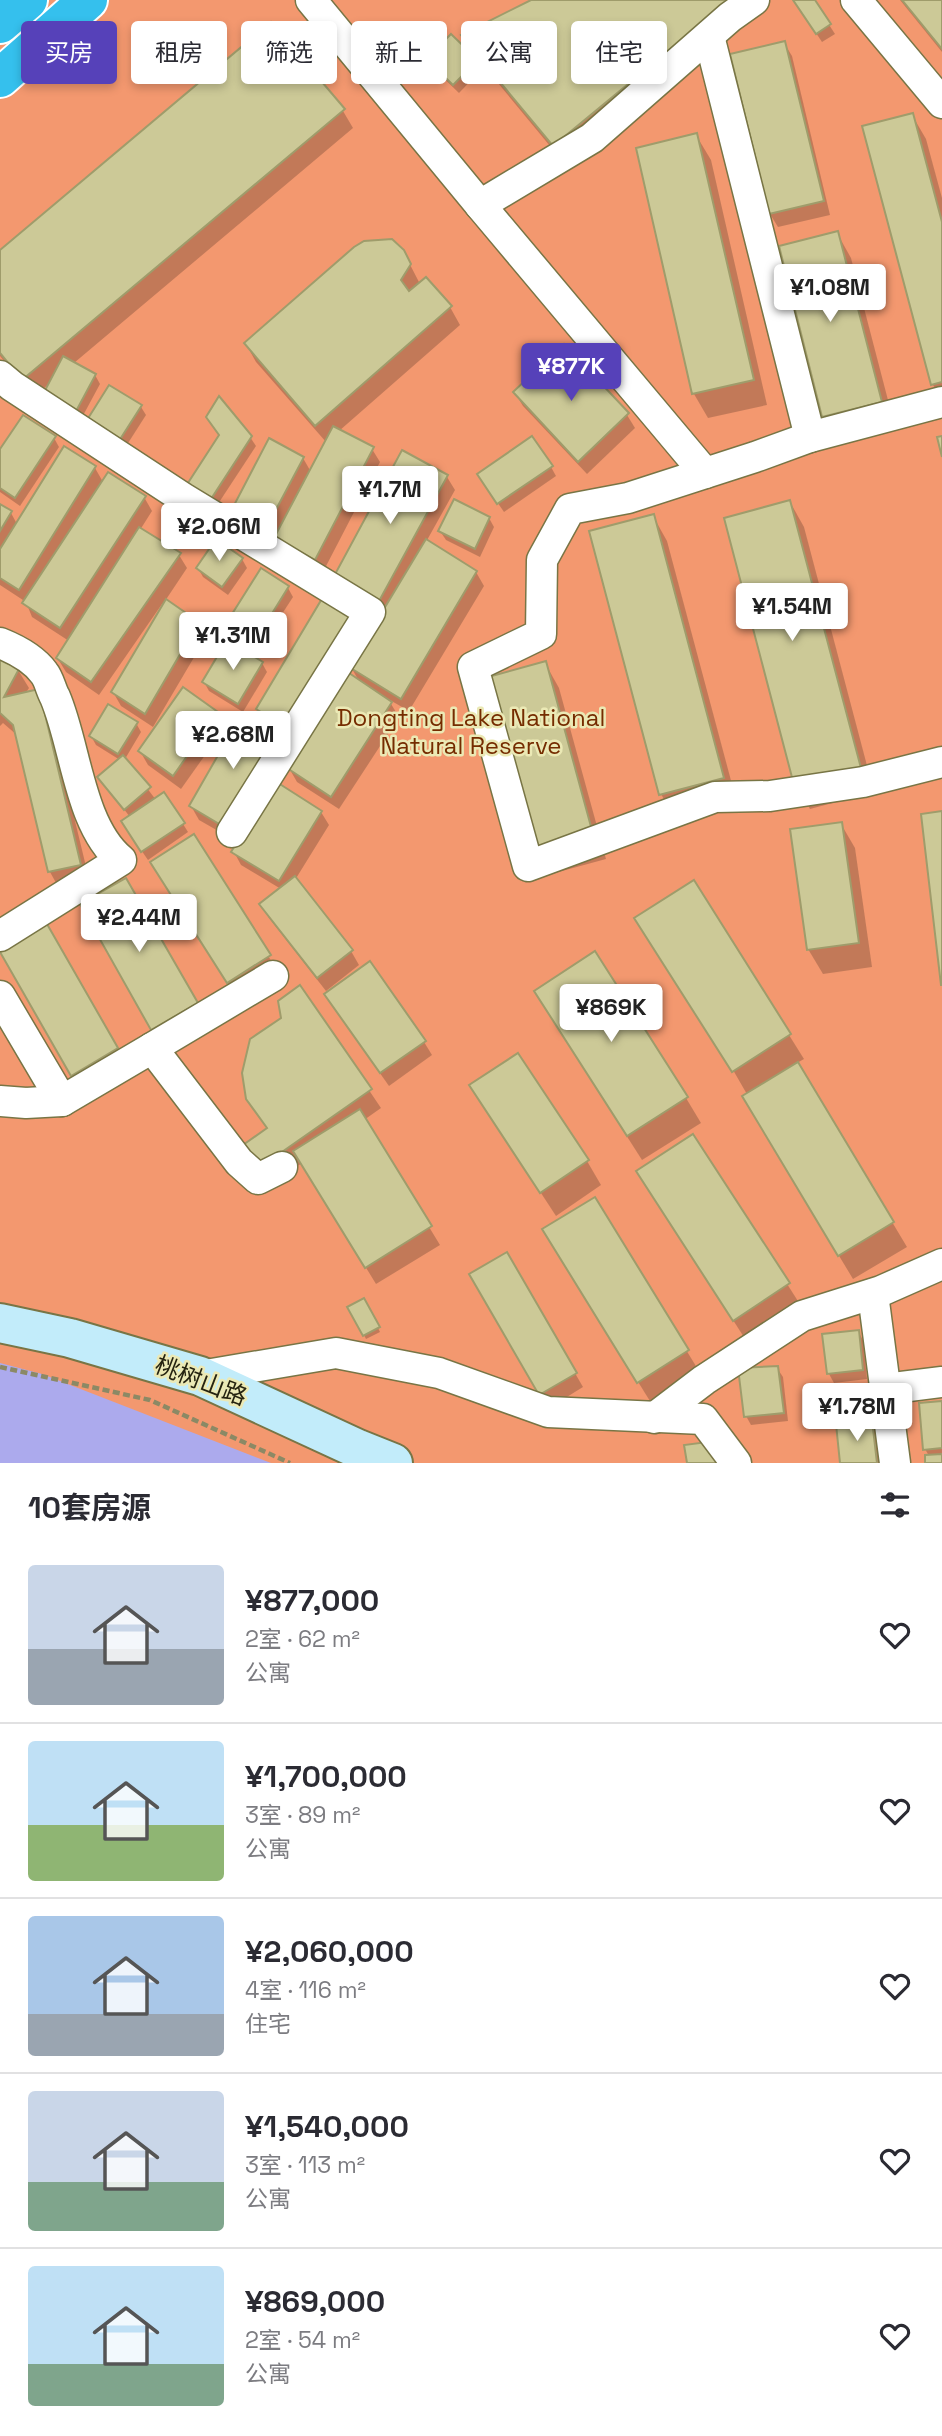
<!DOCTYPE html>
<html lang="zh">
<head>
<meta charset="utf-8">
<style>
  body { margin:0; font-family:"Space Grotesk","Noto Sans SC",sans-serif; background:#f2f2f3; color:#2b2b33; height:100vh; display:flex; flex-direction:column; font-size:26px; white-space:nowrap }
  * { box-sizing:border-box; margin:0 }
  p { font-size:23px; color:#7c7c81 }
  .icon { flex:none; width:38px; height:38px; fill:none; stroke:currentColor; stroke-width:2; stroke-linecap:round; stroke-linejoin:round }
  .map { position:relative; height:1463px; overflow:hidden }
  .side { display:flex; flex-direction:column; background:#fff; flex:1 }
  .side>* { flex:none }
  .banner { position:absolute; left:21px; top:21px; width:901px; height:63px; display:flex; gap:14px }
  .price { position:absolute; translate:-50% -60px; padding:0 16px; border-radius:7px; background:#fff; color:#222; font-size:23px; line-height:46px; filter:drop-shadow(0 2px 4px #0008) }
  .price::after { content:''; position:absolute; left:50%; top:42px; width:21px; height:16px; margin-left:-10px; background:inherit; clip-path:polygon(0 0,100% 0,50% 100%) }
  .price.current { background:#5641b9; color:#fff }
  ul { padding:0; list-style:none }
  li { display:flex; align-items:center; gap:21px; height:175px; padding:0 28px }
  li+li { border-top:2px solid #e1e1e2 }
  li span { display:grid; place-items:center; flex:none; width:196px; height:140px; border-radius:7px; color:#555 }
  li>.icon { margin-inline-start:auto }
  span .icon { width:84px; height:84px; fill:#fffc; stroke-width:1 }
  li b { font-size:30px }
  h2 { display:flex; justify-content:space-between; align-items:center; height:84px; padding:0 28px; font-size:30px }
  .chip { padding:0 24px; border-radius:7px; background:#fff; box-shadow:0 4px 10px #0003; font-size:24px; line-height:63px }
  .chip.current { background:#5641b9; color:#fff }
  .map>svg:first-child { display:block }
</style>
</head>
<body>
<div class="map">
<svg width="942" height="1463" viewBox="0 0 942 1463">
  <rect width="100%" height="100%" fill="#ebe9b5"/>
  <rect fill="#f3986f" x="0" y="0" width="942" height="1463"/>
  <path fill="#acaaed" d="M0 1363 42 1374 271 1463H0Z"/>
  <g fill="#0003">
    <path d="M535 0H761L564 163 474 54 464 36Z"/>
    <path d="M794 0H813L835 34 822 42Z"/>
    <path d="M900 0H942V52Z"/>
    <path d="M784 43 792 56 830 215 778 227 770 214Z"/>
    <path d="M428 59 476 61 481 70 459 93 433 68Z"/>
    <path d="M343 111 353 128 74 363 95 375 100 384 79 423 50 383 34 397 0 356V253Z"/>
    <path d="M912 115 926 139 942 198V401L933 385 865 128Z"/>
    <path d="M696 135 711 160 767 405 708 418 694 394 638 149Z"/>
    <path d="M837 233 851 258 895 427 838 441 824 417 781 248Z"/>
    <path d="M403 251 420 284 450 307 460 325 339 431 372 449 380 462 323 572 240 527 303 458 311 472 326 442 256 362 246 344Z"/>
    <path d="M515 393 627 415 635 428 587 474 523 406Z"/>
    <path d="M141 407 146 415 123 451 94 429Z"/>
    <path d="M250 437 256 446 214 510 193 496Z"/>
    <path d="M54 438 59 447 20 506 0 492V453Z"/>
    <path d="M551 467 556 476 504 512 484 483Z"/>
    <path d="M95 468 103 482 144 497 152 511 140 530 179 555 187 568 165 601 198 623 206 637 153 727 121 706 113 692 165 605 162 604 99 695 66 672 58 659 69 641 32 617 26 602 0 585V506L11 513 17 524Z"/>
    <path d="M447 477 455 490 426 542 476 572 484 586 409 711 388 699 399 717 339 809 297 782 289 768 360 683 351 667 342 591Z"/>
    <path d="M790 502 804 527 874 792 810 809 796 784Z"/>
    <path d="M653 516 667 541 737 803 675 819 661 794Z"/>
    <path d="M489 518 494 527 480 557 446 540 440 531Z"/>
    <path d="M242 559 247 568 228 595 203 577 198 568Z"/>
    <path d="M288 588 293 597 260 648 234 631 229 622Z"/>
    <path d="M354 619 297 742 266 723 258 709Z"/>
    <path d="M0 660 18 670 29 688 25 694 48 709 90 883 60 890 50 872 18 736 3 723 0 726Z"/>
    <path d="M262 663 267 672 243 712 209 691 204 682Z"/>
    <path d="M545 663 559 688 606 859 551 874 536 849Z"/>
    <path d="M217 713 225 727 181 789 148 765 140 751Z"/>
    <path d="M241 717 234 840 199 820 191 806Z"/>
    <path d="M136 723 141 732 125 759 156 800 183 824 188 832 148 860 128 831 130 817 99 777 120 760 96 745 91 736Z"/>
    <path d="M321 812 329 825 295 880 351 951 359 965 326 991 269 918 261 904 281 889 241 865 234 852Z"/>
    <path d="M841 824 855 848 872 967 823 974 808 949Z"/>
    <path d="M193 837 277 970 236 996 161 876Z"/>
    <path d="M125 880 204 1017 161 1042 82 905Z"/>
    <path d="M47 926 125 1063 80 1088 2 952Z"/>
    <path d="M300 988 381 1108 364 1120 440 1245 376 1284 302 1163 270 1185 268 1130 248 1098Z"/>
    <path d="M334 1008 424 1042 432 1055 389 1086Z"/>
    <path d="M550 1016 686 1098 701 1123 642 1160Z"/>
    <path d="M789 1035 804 1059 797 1063 907 1247 853 1279 758 1121 748 1096 729 1063Z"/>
    <path d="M471 1086 587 1161 601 1185 556 1216Z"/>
    <path d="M693 1136 803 1309 749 1345 638 1172Z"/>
    <path d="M594 1199 702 1376 653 1406 559 1254Z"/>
    <path d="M506 1254 583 1387 549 1408 471 1275Z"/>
    <path d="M364 1300 380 1332 366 1339 350 1307Z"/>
    <path d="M858 1331 863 1340 867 1379 834 1383 829 1374Z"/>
    <path d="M777 1368 783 1377 788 1421 751 1425 746 1416Z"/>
    <path d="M942 1403V1463H927L929 1456 925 1449Z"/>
    <path d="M871 1422 877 1431 880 1463H842Z"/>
  </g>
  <g fill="#ccc997" stroke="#9f9c6b" stroke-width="2">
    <path d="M531 0H730L553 146 461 35Z"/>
    <path d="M793 0H815L831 24 816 34Z"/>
    <path d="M902 0H942V49Z"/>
    <path d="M271 22 345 109 22 380 0 353V250Z"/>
    <path d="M451 34 478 60 453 85 426 59Z"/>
    <path d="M785 41 824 201 769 214 730 54Z"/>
    <path d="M913 113 942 222V382L931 385 862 126Z"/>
    <path d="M697 133 754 380 692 394 636 148Z"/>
    <path d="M838 231 882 402 822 417 779 246Z"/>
    <path d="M392 239 404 250 411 264 401 280 409 291 426 277 452 306 315 426 244 343 354 247 364 241Z"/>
    <path d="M564 344 629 413 578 462 513 392Z"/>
    <path d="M63 356 96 374 74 415 41 398Z"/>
    <path d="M109 385 142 405 117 444 87 420Z"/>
    <path d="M219 396 252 436 209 502 186 486 219 435 206 417Z"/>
    <path d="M23 415 56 436 15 498 0 488V449Z"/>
    <path d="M333 426 374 447 315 560 274 538Z"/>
    <path d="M532 436 553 466 497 504 477 474Z"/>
    <path d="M942 436V457L937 437Z"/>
    <path d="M269 438 304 457 264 532 230 513Z"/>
    <path d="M64 446 96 466 19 590 0 578V549Z"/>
    <path d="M402 450 448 475 378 603 333 578Z"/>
    <path d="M108 472 146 496 60 628 22 603Z"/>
    <path d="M454 499 490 517 475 549 438 531Z"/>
    <path d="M790 500 861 768 794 785 724 518Z"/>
    <path d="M0 504 12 511 0 531Z"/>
    <path d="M654 514 724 778 659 795 589 531Z"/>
    <path d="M139 527 181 553 91 682 56 658Z"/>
    <path d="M216 539 243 558 222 587 196 568Z"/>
    <path d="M426 539 477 571 401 699 349 667Z"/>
    <path d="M261 568 289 586 255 641 227 622Z"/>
    <path d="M323 597 356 618 289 729 256 709Z"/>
    <path d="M166 599 199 622 145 714 111 692Z"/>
    <path d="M227 640 263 662 238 704 202 682Z"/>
    <path d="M0 658 19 669 4 697 39 689 81 865 48 872 13 725 0 713Z"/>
    <path d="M546 661 593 834 535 850 488 677Z"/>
    <path d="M349 673 392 702 331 797 287 768Z"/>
    <path d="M183 687 218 712 173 776 138 751Z"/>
    <path d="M108 704 138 722 118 754 89 736Z"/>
    <path d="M241 715 278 736 226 828 189 806Z"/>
    <path d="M123 755 151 787 124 810 97 777Z"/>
    <path d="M275 781 322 811 279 881 231 852Z"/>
    <path d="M164 792 185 823 141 852 121 821Z"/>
    <path d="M942 811V985H941L921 814Z"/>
    <path d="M842 822 859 943 807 950 790 829Z"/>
    <path d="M194 834 271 955 227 983 150 862Z"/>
    <path d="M295 876 353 950 317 978 259 904Z"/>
    <path d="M126 878 198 1003 151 1030 80 904Z"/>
    <path d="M694 880 791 1034 732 1072 634 918Z"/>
    <path d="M47 924 118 1048 71 1076 0 952Z"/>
    <path d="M595 951 688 1097 627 1136 534 991Z"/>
    <path d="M370 961 426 1041 380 1073 324 994Z"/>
    <path d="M300 985 372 1089 259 1168 243 1145 267 1128 246 1099 242 1073 250 1039 281 1018 278 1001Z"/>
    <path d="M518 1053 589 1160 540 1193 469 1085Z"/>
    <path d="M798 1062 894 1222 838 1256 742 1096Z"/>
    <path d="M360 1109 432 1226 365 1268 293 1151Z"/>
    <path d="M693 1134 790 1283 733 1321 636 1171Z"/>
    <path d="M595 1197 689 1350 637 1383 542 1229Z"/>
    <path d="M507 1252 577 1373 539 1395 469 1274Z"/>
    <path d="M364 1298 380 1327 363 1336 347 1307Z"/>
    <path d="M859 1330 863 1370 827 1374 822 1334Z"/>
    <path d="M778 1366 784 1413 744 1417 738 1368Z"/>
    <path d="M942 1401V1448L923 1450 919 1403Z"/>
    <path d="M872 1420 877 1463H840L836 1424Z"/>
    <path d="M715 1441 718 1463H687L684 1445Z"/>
    <path d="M942 1454V1463H925V1455Z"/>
  </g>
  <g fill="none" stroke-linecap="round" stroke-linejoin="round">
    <defs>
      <g id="street">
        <path d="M311 0 480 205 592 138 730 17 754 0"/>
        <path d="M856 0 942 103"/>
        <path d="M709 36 810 437"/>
        <path d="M480 205 705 473"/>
        <path d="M0 376 12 386 183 498 370 612 232 832"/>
        <path d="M942 402 810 437 755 457 628 498 570 509 542 560 541 634 473 667 528 866 715 797 770 796 863 782 942 762"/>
        <path d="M0 643C15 649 34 659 44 673 49 679 51 690 55 697 76 746 79 825 121 860L0 936"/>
        <path d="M0 996 62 1101"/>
        <path d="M152 1048 273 976"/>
        <path d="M0 1101 26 1103 62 1101 152 1048 239 1162 258 1179 282 1167"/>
        <path d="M873 1294 895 1463"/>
        <path d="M200 1376 336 1353 439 1373 548 1412 703 1419 736 1463"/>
        <path d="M885 1389 942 1382"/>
        <path d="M654 1418 704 1380 802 1316 881 1291 942 1264"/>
      </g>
      <path id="secondary" d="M0 1323 70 1338 200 1376 358 1449 393 1463"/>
      <g id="highway">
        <path d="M0 24 28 0"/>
        <path d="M0 78 88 0"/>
      </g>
    </defs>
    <use href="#street" stroke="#787545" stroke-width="33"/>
    <use href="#secondary" stroke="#787545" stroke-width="42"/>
    <use href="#highway" stroke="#fff" stroke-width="42"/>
    <path stroke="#8b8965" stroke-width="4.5" stroke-dasharray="7 3.5" stroke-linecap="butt" d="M0 1367 150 1400 290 1463"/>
    <use href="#street" stroke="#fff" stroke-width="30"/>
    <use href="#secondary" stroke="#c2ecfa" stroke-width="38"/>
    <use href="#highway" stroke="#35c0ed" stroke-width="38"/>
  </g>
  <g text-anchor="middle" stroke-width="5" stroke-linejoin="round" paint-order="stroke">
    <g font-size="24" fill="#752c00" stroke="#ebe9b5">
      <text x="471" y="726">Dongting Lake National<tspan x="471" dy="28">Natural Reserve</tspan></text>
    </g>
    <g font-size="24" fill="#252310" stroke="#ebe9b5">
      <text transform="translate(201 1381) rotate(21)" y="8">桃树山路</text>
    </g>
  </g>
</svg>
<b class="price" style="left:830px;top:324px">¥1.08M</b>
<b class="price current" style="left:571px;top:403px">¥877K</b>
<b class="price" style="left:390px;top:526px">¥1.7M</b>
<b class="price" style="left:219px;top:563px">¥2.06M</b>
<b class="price" style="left:792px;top:643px">¥1.54M</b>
<b class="price" style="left:233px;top:672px">¥1.31M</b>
<b class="price" style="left:233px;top:771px">¥2.68M</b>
<b class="price" style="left:139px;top:954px">¥2.44M</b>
<b class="price" style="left:611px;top:1044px">¥869K</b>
<b class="price" style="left:857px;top:1443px">¥1.78M</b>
<div class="banner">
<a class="chip current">买房</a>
<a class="chip">租房</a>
<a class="chip">筛选</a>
<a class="chip">新上</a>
<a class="chip">公寓</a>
<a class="chip">住宅</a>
</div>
</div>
<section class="side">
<h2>10套房源<svg class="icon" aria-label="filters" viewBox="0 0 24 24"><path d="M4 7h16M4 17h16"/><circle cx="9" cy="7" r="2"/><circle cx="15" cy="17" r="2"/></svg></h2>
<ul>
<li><span style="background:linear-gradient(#c9d6e8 60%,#9aa5b1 0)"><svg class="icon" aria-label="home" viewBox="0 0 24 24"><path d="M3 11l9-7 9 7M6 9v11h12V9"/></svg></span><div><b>¥877,000</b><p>2室 · 62 m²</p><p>公寓</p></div><svg class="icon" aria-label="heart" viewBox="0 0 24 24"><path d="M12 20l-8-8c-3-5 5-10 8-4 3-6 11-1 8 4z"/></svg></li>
<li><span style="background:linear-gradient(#bfe0f5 60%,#8fb573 0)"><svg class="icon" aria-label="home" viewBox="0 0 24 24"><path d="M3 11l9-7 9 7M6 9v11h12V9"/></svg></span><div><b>¥1,700,000</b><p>3室 · 89 m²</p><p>公寓</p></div><svg class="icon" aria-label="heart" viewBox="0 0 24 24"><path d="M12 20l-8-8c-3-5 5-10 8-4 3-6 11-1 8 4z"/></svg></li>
<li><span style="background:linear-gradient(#a9c7e8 70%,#9aa5b1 0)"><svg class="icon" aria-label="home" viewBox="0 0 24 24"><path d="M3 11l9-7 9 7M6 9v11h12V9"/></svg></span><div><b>¥2,060,000</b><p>4室 · 116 m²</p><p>住宅</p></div><svg class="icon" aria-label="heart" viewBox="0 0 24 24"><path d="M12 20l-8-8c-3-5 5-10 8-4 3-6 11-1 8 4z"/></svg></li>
<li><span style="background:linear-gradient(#c9d6e8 65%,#7fa58c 0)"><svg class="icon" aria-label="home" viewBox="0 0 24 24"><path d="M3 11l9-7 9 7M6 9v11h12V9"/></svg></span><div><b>¥1,540,000</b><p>3室 · 113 m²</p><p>公寓</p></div><svg class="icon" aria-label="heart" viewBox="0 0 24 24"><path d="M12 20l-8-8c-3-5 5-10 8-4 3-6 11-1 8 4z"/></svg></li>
<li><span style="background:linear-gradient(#bfe0f5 70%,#7fa58c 0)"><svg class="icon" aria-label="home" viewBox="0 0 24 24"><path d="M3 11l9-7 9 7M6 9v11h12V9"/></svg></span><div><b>¥869,000</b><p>2室 · 54 m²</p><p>公寓</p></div><svg class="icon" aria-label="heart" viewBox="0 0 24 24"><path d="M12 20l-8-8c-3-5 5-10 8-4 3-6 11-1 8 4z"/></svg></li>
</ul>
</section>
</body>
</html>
